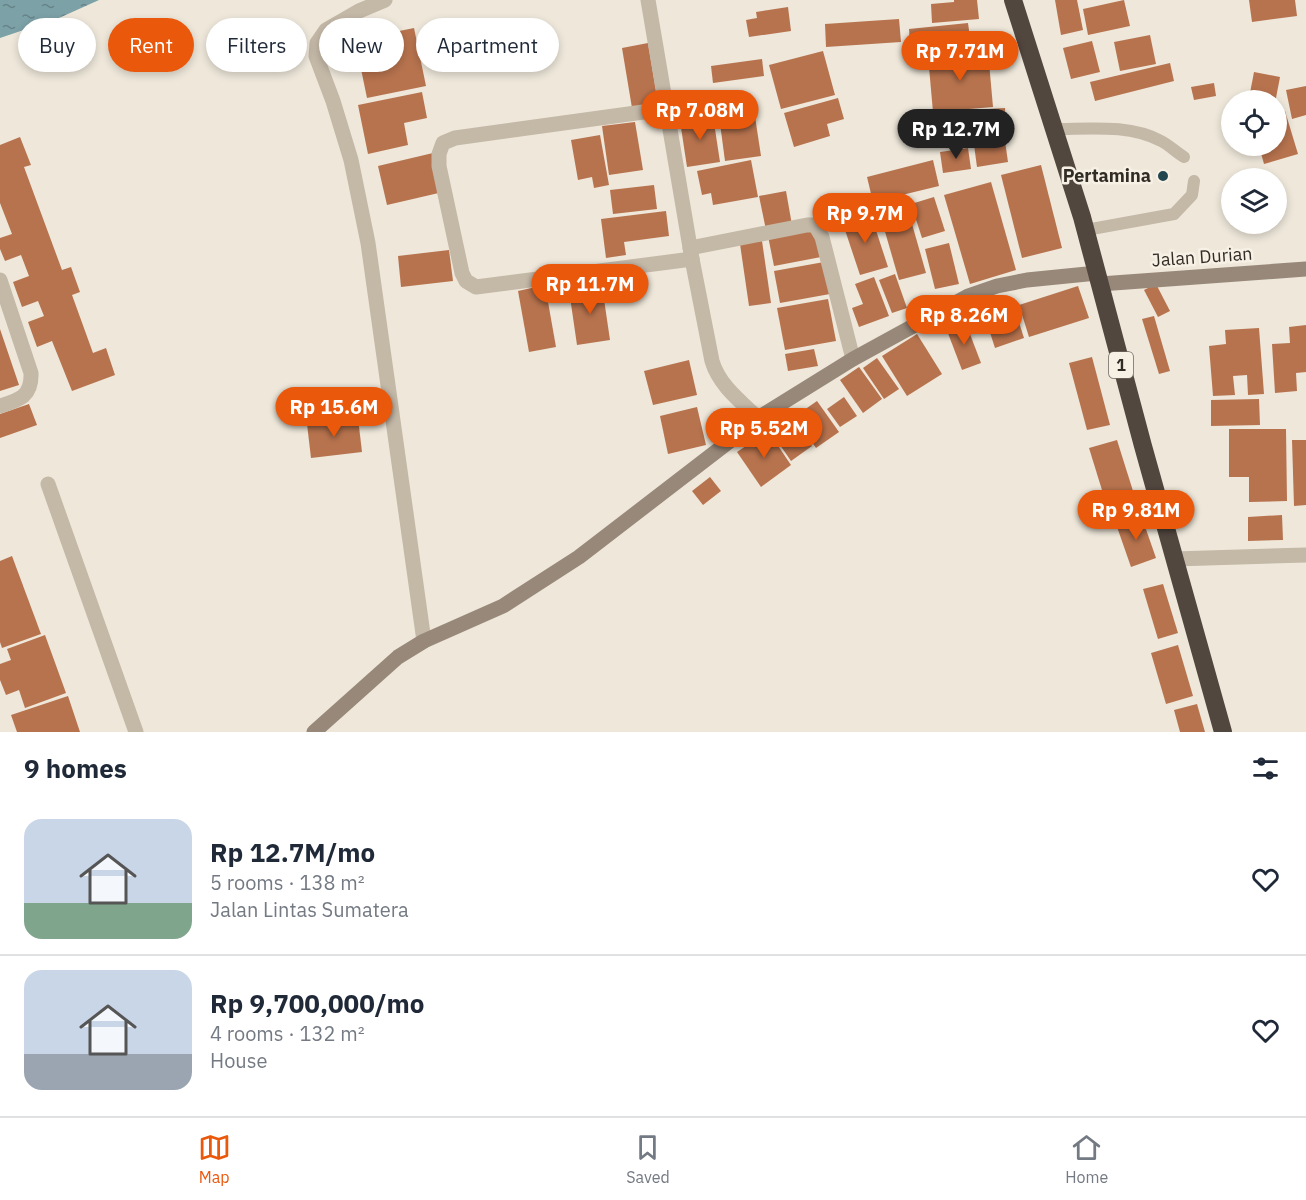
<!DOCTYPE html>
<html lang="en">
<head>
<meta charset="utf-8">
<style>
  body { margin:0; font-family:"IBM Plex Sans",sans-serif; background:#f6f6f7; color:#1f2937; height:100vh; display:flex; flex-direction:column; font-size:22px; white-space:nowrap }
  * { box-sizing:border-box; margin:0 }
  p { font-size:20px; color:#747a83 }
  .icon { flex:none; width:33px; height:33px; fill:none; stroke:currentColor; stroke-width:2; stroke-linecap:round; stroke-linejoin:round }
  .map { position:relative; height:732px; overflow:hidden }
  .drawer { display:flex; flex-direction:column; background:#fff; flex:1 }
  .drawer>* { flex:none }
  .banner { position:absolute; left:18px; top:18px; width:600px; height:54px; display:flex; gap:12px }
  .buttons { position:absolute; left:1221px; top:90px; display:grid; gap:12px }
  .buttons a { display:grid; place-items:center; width:66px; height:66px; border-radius:50%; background:#fff; box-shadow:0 3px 9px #0003; font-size:30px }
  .price { position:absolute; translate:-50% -51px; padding:0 14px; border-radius:21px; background:#ea580c; color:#fff; font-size:20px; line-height:39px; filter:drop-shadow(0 2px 3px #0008) }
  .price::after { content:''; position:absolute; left:50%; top:36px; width:18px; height:14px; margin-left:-9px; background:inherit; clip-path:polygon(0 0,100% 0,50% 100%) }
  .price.current { background:#222; color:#fff }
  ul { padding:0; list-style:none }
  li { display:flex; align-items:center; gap:18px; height:150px; padding:0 24px }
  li+li { border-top:2px solid #e0e1e3 }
  li span { display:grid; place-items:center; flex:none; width:168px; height:120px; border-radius:18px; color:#555 }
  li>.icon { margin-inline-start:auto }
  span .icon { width:72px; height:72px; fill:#fffc; stroke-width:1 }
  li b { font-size:26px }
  h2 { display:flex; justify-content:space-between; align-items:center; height:72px; padding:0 24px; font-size:26px }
  .chip { padding:0 21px; border-radius:27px; background:#fff; box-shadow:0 3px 9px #0003; font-size:21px; line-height:54px }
  .chip.current { background:#ea580c; color:#fff }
  .tabs { display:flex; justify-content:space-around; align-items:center; height:84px; border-top:2px solid #e0e1e3; background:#fff; font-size:16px; color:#747a83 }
  .tabs a { display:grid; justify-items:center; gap:3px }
  .tabs .current { color:#ea580c }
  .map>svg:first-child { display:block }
</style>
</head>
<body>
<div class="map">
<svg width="1306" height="732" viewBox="0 0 1306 732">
  <defs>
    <pattern id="water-ripples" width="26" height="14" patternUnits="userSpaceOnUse" patternTransform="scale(1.5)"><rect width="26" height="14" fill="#7ca1a7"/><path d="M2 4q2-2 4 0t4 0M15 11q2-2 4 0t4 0" fill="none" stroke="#668388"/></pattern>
  </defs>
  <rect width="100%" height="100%" fill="#eee7da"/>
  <path fill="url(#water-ripples)" d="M0 0H99L59 18 0 38Z"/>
  <g fill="#b7734e">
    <path d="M954 0H977L979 19 932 23 931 4 954 2Z"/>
    <path d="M1055 0H1077L1083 30 1061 35Z"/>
    <path d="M1124 0 1130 26 1088 35 1083 9Z"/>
    <path d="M1249 0H1295L1297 16 1252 22Z"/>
    <path d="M788 7 791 31 749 37 746 20 757 18 756 12Z"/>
    <path d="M899 19 901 42 826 47 825 24Z"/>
    <path d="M968 23 970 38 910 44 909 29Z"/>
    <path d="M414 28 426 86 367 98 355 40Z"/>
    <path d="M1150 35 1156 64 1120 71 1114 42Z"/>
    <path d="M1092 41 1100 72 1071 79 1063 48Z"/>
    <path d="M648 43 658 103 632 108 622 48Z"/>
    <path d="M823 51 835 95 781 109 769 65Z"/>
    <path d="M988 51 993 107 933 112 928 56Z"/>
    <path d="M762 59 764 76 713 83 711 66Z"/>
    <path d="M1170 63 1174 81 1095 101 1090 82Z"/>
    <path d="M1254 72 1280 77 1276 98 1250 93Z"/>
    <path d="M1214 83 1216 96 1194 100 1191 87Z"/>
    <path d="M1306 86V115L1292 119 1286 90Z"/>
    <path d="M422 92 427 118 404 123 408 145 368 154 358 105Z"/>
    <path d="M838 98 844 119 827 124 830 136 794 147 784 113Z"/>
    <path d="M1005 108 1006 127 972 129 971 110Z"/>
    <path d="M754 110 761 156 725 161 719 116Z"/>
    <path d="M1285 111 1298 154 1264 164 1259 146H1276V114Z"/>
    <path d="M713 116 720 162 687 167 680 121Z"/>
    <path d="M635 122 643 170 609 175 602 126Z"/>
    <path d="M600 135 609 185 594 188 592 177 578 180 571 140Z"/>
    <path d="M20 137 31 165 24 167 62 270 71 267 80 292 72 295 93 353 106 348 115 375 72 391 52 341 37 347 28 322 44 316 38 301 22 307 13 282 29 276 21 255 5 261 0 249V238L12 234 0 203V145Z"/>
    <path d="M1005 141 1008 162 977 167 974 145Z"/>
    <path d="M968 148 971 169 943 173 940 152Z"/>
    <path d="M433 153 443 192 387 205 378 166Z"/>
    <path d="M751 160 758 197 713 205 711 193 702 195 697 171Z"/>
    <path d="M933 160 939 186 873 202 867 177Z"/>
    <path d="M1041 165 1062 248 1022 258 1001 175Z"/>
    <path d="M991 182 1016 270 970 284 944 195Z"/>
    <path d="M654 185 657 209 613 214 610 190Z"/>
    <path d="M786 191 792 225 766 230 759 196Z"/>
    <path d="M934 197 945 231 922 238 911 204Z"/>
    <path d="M906 203 926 273 899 280 879 211Z"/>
    <path d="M666 211 669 236 624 242 626 255 606 258 601 219Z"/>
    <path d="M870 212 888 267 860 275 842 221Z"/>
    <path d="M816 227 821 257 774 266 768 236Z"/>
    <path d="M762 241 771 303 749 306 740 244Z"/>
    <path d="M949 243 959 284 935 289 925 249Z"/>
    <path d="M449 250 453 281 401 287 398 256Z"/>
    <path d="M824 262 830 294 780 303 774 271Z"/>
    <path d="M895 274 907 308 892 313 879 280Z"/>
    <path d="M874 277 889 316 859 327 852 308 863 304 855 284Z"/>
    <path d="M601 279 610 340 577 345 570 297 587 294 585 282Z"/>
    <path d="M1156 284 1170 311 1158 317 1144 290Z"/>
    <path d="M545 285 556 347 529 352 518 291Z"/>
    <path d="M1078 286 1089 318 1029 337 1019 305Z"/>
    <path d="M828 299 836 341 785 350 777 308Z"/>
    <path d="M1012 301 1024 338 995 348 983 311Z"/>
    <path d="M1154 316 1170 371 1159 374 1142 319Z"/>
    <path d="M965 321 981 363 962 370 946 328Z"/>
    <path d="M1306 325V372L1296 373 1297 391 1275 393 1272 344 1290 343 1289 327Z"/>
    <path d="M1259 328 1264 394 1248 395 1247 375 1233 376 1235 395 1213 396 1209 346 1226 344 1225 330Z"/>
    <path d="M0 329 19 385 0 391Z"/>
    <path d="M917 334 942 374 907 396 882 356Z"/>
    <path d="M814 349 818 366 788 371 785 354Z"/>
    <path d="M1092 357 1110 425 1087 430 1069 363Z"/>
    <path d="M877 358 899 389 884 399 863 368Z"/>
    <path d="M689 360 697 395 653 405 644 371Z"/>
    <path d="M859 367 882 399 863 413 840 380Z"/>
    <path d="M844 397 857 416 840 427 827 409Z"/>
    <path d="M1259 399 1260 425 1211 426V400Z"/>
    <path d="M817 401 839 432 816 448 794 417Z"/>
    <path d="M29 404 37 425 0 438V414Z"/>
    <path d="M697 407 706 445 668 454 660 416Z"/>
    <path d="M791 415 812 446 791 461 769 429Z"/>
    <path d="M358 418 362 452 311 458 307 424Z"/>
    <path d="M1229 429H1286L1287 501 1249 502V477H1229Z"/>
    <path d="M768 431 791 465 761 487 737 452Z"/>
    <path d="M1117 440 1138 507 1110 516 1089 448Z"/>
    <path d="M1292 440H1306V505L1294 506Z"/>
    <path d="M710 477 721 491 703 505 692 491Z"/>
    <path d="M1141 515 1156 558 1131 567 1116 524Z"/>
    <path d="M1282 515 1283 540 1248 541V517Z"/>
    <path d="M12 556 41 634 2 648 0 642V561Z"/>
    <path d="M1163 584 1178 633 1158 639 1143 589Z"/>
    <path d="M45 635 66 693 25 708 19 690 6 695 0 680V664L11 660 7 649Z"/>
    <path d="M1178 645 1193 696 1166 704 1151 653Z"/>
    <path d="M68 696 80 732H17L11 715Z"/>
    <path d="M1197 704 1205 732H1180L1174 710Z"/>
  </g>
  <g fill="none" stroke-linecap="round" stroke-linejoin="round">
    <g stroke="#c4b8a7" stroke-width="12">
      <path d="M1054 129C1089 129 1129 124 1161 141 1169 145 1176 152 1184 157"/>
      <path d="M1086 230 1174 214 1192 195 1194 181"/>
    </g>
    <g stroke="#c4b8a7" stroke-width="15">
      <path d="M385 0 359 11 326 30 317 43 316 56 333 101 351 160 368 243 424 641"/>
      <path d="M648 0 692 259 712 361C719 385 740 401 758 418"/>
      <path d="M665 109 455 138 443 143 439 154V166L462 273 466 281 476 287 692 259"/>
      <path d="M690 248 807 225H815L822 237 853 359"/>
      <path d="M0 280 31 373C32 396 20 400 0 406"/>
      <path d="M48 484 136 732"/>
      <path d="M1174 559 1306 555"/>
    </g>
    <g stroke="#988879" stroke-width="15">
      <path d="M1100 284 1306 269"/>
      <path d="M314 732 398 657 424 641 503 606 579 557 748 427 758 418 853 359 968 296 997 286 1027 280 1097 273"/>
    </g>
    <path stroke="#52473f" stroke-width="18" d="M1013 0 1082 217 1143 446 1223 732"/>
  </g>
  <circle fill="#21464e" stroke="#f6f0e5" stroke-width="2" cx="1163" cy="176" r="6"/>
  <g text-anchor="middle" stroke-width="5" stroke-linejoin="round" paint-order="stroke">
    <rect fill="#f6f0e5" stroke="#6d6760" stroke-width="1.5" x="1109" y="352" width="24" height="26" rx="4.5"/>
    <g font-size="16" font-weight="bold" fill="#322c27">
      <text x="1121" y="371">1</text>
    </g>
    <g font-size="18" font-weight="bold" fill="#322c27" stroke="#f6f0e5" text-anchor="end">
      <text x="1151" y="182">Pertamina</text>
    </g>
    <g font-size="18" fill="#322c27" stroke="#f6f0e5">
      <text transform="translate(1202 257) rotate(-4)" y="6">Jalan Durian</text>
    </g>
  </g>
</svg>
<div class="buttons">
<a><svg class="icon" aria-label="locate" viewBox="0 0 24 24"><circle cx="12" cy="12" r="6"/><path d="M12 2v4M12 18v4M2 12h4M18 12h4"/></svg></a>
<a><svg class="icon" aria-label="layers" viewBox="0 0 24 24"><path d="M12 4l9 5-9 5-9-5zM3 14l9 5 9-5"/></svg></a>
</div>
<b class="price" style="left:960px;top:82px">Rp 7.71M</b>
<b class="price" style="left:700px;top:141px">Rp 7.08M</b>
<b class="price current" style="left:956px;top:160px">Rp 12.7M</b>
<b class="price" style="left:865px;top:244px">Rp 9.7M</b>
<b class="price" style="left:590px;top:315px">Rp 11.7M</b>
<b class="price" style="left:964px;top:346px">Rp 8.26M</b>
<b class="price" style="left:334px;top:438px">Rp 15.6M</b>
<b class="price" style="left:764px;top:459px">Rp 5.52M</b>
<b class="price" style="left:1136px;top:541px">Rp 9.81M</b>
<div class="banner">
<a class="chip">Buy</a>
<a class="chip current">Rent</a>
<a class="chip">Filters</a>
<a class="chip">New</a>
<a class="chip">Apartment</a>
</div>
</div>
<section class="drawer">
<h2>9 homes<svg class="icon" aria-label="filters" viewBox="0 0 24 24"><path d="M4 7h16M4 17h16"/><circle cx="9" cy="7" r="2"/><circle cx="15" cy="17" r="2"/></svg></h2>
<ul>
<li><span style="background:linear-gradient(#c9d6e8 70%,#7fa58c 0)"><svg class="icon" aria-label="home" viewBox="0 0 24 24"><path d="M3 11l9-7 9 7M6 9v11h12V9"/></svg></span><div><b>Rp 12.7M/mo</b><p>5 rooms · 138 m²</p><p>Jalan Lintas Sumatera</p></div><svg class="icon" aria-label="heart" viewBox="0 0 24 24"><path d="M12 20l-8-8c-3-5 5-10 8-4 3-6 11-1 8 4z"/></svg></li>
<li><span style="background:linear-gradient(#c9d6e8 70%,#9aa5b1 0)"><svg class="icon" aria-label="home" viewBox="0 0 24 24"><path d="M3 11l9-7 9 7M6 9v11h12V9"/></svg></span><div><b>Rp 9,700,000/mo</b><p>4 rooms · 132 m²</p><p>House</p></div><svg class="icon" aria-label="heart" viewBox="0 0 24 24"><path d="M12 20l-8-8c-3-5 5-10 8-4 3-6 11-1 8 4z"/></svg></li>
</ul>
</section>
<nav class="tabs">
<a class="current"><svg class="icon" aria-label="map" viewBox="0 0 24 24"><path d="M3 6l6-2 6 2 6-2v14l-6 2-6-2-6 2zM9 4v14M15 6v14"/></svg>Map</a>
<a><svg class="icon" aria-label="saved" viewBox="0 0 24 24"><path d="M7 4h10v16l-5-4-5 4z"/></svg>Saved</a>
<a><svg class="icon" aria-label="home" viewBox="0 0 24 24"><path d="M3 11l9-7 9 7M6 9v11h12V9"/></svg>Home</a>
</nav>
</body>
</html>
